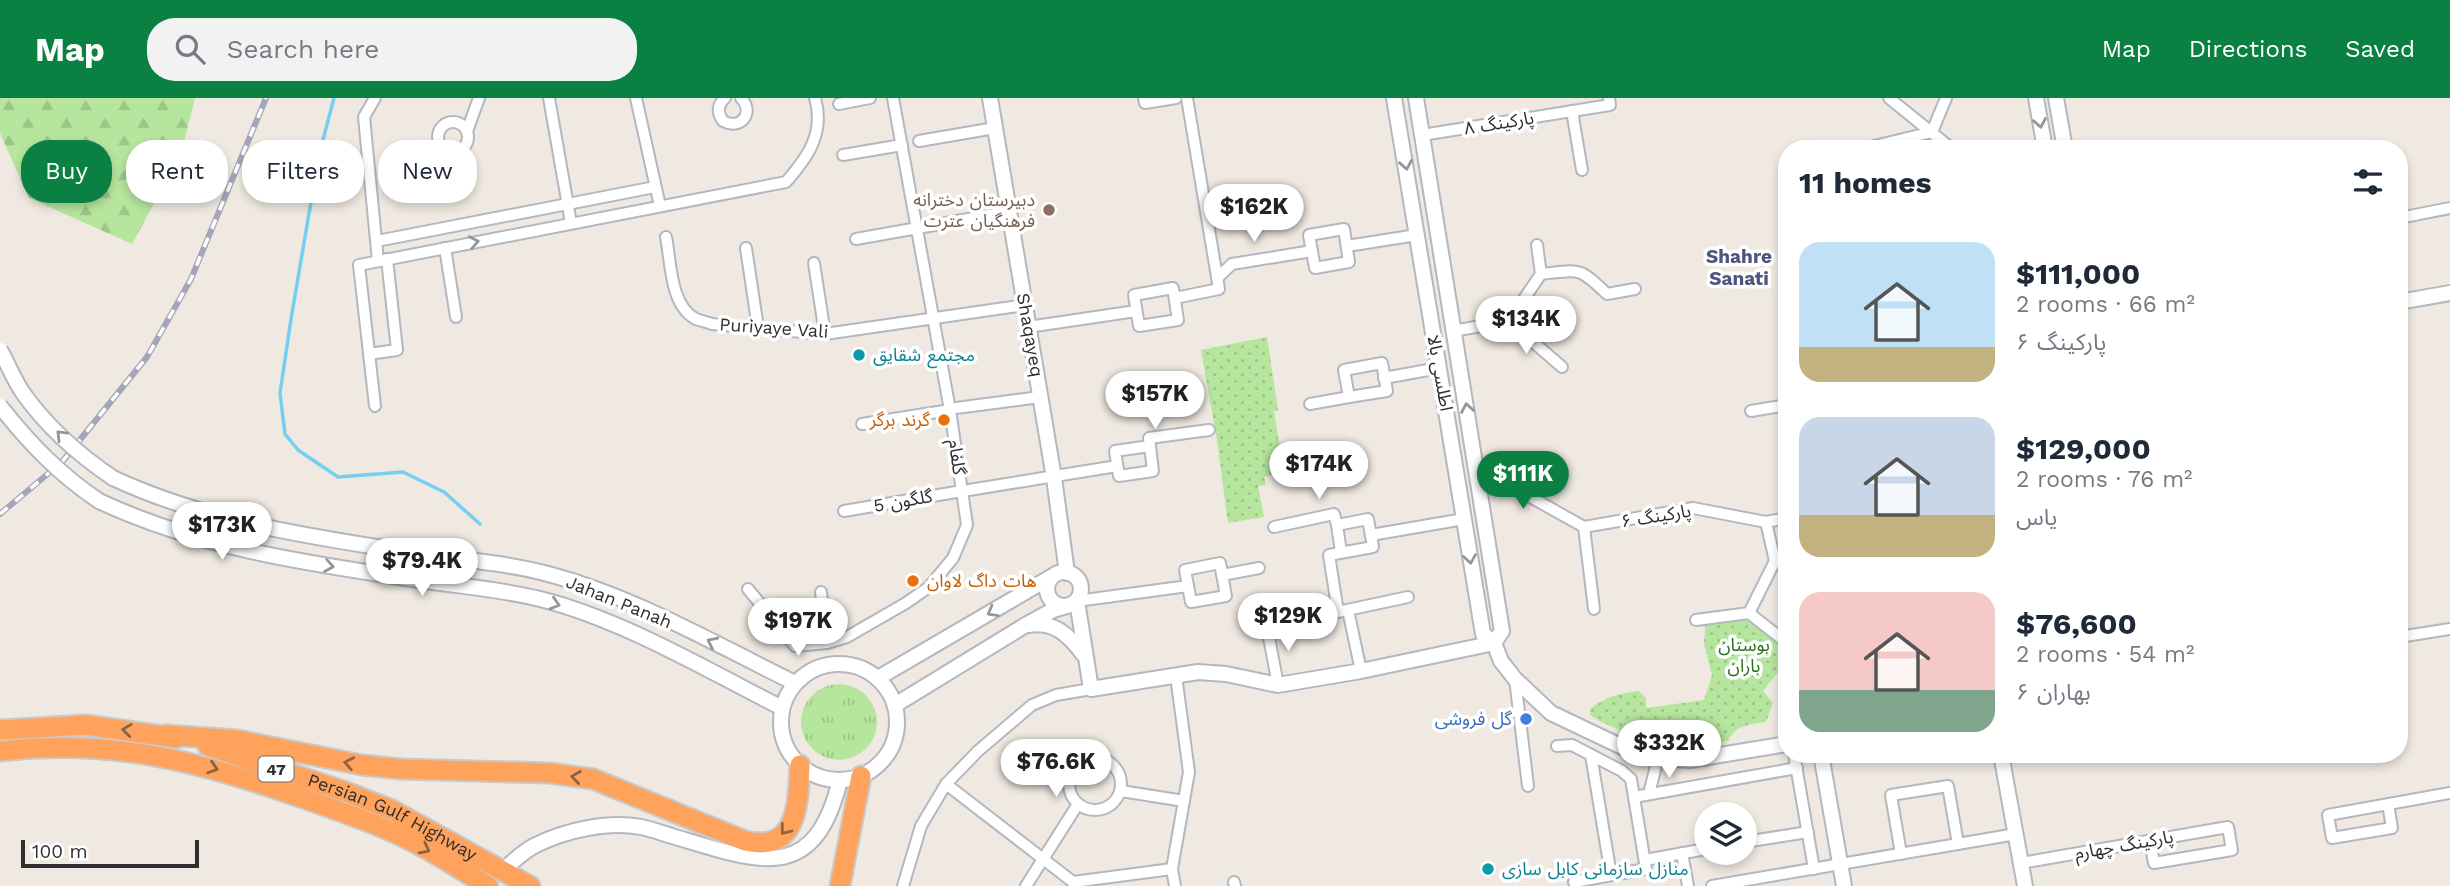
<!DOCTYPE html>
<html lang="en">
<head>
<meta charset="utf-8">
<style>
  body { margin:0; font-family:"Work Sans","Noto Sans Arabic",sans-serif; background:#f2f2f3; color:#1f2937; height:100vh; display:flex; flex-direction:column; font-size:26px; white-space:nowrap }
  * { box-sizing:border-box; margin:0 }
  p { font-size:23px; color:#747a83 }
  .icon { flex:none; width:38px; height:38px; fill:none; stroke:currentColor; stroke-width:2; stroke-linecap:round; stroke-linejoin:round }
  .map { position:relative; flex:1; overflow:hidden }
  .drawer { position:absolute; left:1778px; top:42px; width:630px; height:623px; display:flex; flex-direction:column; background:#fff; border-radius:28px; box-shadow:0 4px 10px #0003 }
  .drawer>* { flex:none }
  .banner { position:absolute; left:21px; top:42px; width:665px; height:63px; display:flex; gap:14px }
  .fabs { position:absolute; left:1694px; top:704px; display:grid; gap:14px }
  .fabs a { display:grid; place-items:center; width:63px; height:63px; border-radius:50%; background:#fff; box-shadow:0 4px 10px #0003; font-size:35px }
  .scale { position:absolute; left:21px; bottom:18px; width:178px; box-sizing:border-box; padding-left:7px; border:4px solid #2e2e2e; border-top:0; font-size:19px; line-height:24px; white-space:nowrap; color:#2e2e2e; -webkit-text-stroke:5px #fff; paint-order:stroke }
  .price { position:absolute; translate:-50% -60px; padding:0 16px; border-radius:24px; background:#fff; color:#222; font-size:23px; line-height:46px; filter:drop-shadow(0 2px 4px #0008) }
  .price::after { content:''; position:absolute; left:50%; top:42px; width:21px; height:16px; margin-left:-10px; background:inherit; clip-path:polygon(0 0,100% 0,50% 100%) }
  .price.active { background:#0b8043; color:#fff }
  ul { padding:0; list-style:none }
  li { display:flex; align-items:center; gap:21px; height:175px; padding:0 21px }
  li span { display:grid; place-items:center; flex:none; width:196px; height:140px; border-radius:21px; color:#555 }
  li>.icon { margin-inline-start:auto }
  span .icon { width:84px; height:84px; fill:#fffc; stroke-width:1 }
  li b { font-size:30px }
  h2 { display:flex; justify-content:space-between; align-items:center; height:84px; padding:0 21px; font-size:30px }
  .pill { padding:0 24px; border-radius:28px; background:#fff; box-shadow:0 4px 10px #0003; font-size:24px; line-height:63px }
  .pill.active { background:#0b8043; color:#fff }
  header { display:flex; align-items:center; gap:42px; box-sizing:border-box; height:98px; padding:0 35px; background:#0b8043; color:#fff }
  header strong { font-size:33px }
  nav { display:flex; gap:38px; margin-inline-start:auto; font-size:24px }
  .search { width:490px; height:63px; background:#f2f2f3; display:flex; align-items:center; gap:18px; box-sizing:border-box; padding:0 24px; border-radius:28px; color:#747a83; font-size:26px }
  .map>svg:first-child { display:block }
</style>
</head>
<body>
<header>
<strong>Map</strong>
<div class="search"><svg class="icon" aria-label="search" viewBox="0 0 24 24"><circle cx="10" cy="10" r="6"/><path d="M15 15l6 6"/></svg>Search here</div>
<nav><a>Map</a><a>Directions</a><a>Saved</a></nav>
</header>
<div class="map">
<svg width="2450" height="788" viewBox="0 0 2450 788">
  <defs>
    <pattern id="grass-tufts" width="24" height="20" patternUnits="userSpaceOnUse" patternTransform="scale(1.75)"><rect width="24" height="20" fill="#b6e59e"/><path d="M3 7l-1-3M5 7V3M7 7l1-3M15 17l-1-3M17 17v-4M19 17l1-3" fill="none" stroke="#9dc588"/></pattern>
    <pattern id="forest-firs" width="22" height="20" patternUnits="userSpaceOnUse" patternTransform="scale(1.75)"><rect width="22" height="20" fill="#b6e59e"/><path d="M5 1l3.5 6h-7zM16 11l3.5 6h-7z" fill="#9dc588"/></pattern>
    <pattern id="park-dots" width="8" height="8" patternUnits="userSpaceOnUse" patternTransform="scale(1.75)"><rect width="8" height="8" fill="#b6e59e"/><path d="M2 2h.1M6 6h.1" fill="none" stroke="#9dc588" stroke-width="1.8" stroke-linecap="round"/></pattern>
  </defs>
  <rect width="100%" height="100%" fill="#efe9e1"/>
  <circle fill="url(#grass-tufts)" cx="839" cy="624" r="38"/>
  <path fill="url(#forest-firs)" d="M0 0H195L181 56 132 146 29 100 0 35Z"/>
  <g fill="url(#park-dots)">
    <path d="M1267 239 1278 312 1274 313 1284 374 1264 379 1266 387 1258 388 1264 419 1228 425 1217 342 1201 252Z"/>
    <path d="M1731 518 1756 523 1787 544V563L1763 593 1773 605 1766 624C1750 626 1735 627 1728 643 1681 649 1664 651 1620 632 1609 627 1599 624 1590 617V611C1605 599 1620 595 1639 593L1646 600V610L1704 602 1712 577 1704 546 1706 520Z"/>
  </g>
  <g fill="none" stroke-linecap="round" stroke-linejoin="round">
    <path stroke="#75cff0" stroke-width="3.5" d="M334 0 319 57 291 221 280 295 285 336 298 352 338 379 403 374 444 394 480 426"/>
    <defs>
      <g id="street">
        <path d="M375 0 364 19 378 163"/>
        <path d="M549 0 571 125"/>
        <path d="M636 0 660 108"/>
        <path d="M725 0C717 7 717 15 723 23 741 33 755 14 741 0"/>
        <path d="M1144 0 1145 5 1176 0"/>
        <path d="M1889 0 1952 51"/>
        <path d="M839 6 870 0"/>
        <path d="M1572 13 1582 72"/>
        <circle cx="453" cy="39" r="15"/>
        <path d="M467 33 479 0"/>
        <path d="M1422 37 1610 7 1609 0"/>
        <path d="M919 43 995 30"/>
        <path d="M1862 51 1932 34 1946 0"/>
        <path d="M843 57 902 47"/>
        <path d="M2399 120 2450 110"/>
        <path d="M1344 131 1349 164 1315 170 1309 137Z"/>
        <path d="M666 139C671 164 670 208 696 221 701 223 707 224 712 226L825 236 1025 207"/>
        <path d="M856 141 1002 115"/>
        <path d="M377 143 655 89"/>
        <path d="M1537 147 1541 176"/>
        <path d="M1347 148 1417 137"/>
        <path d="M445 150 456 219"/>
        <path d="M746 150 758 230"/>
        <path d="M814 165 825 236"/>
        <path d="M1217 180 1232 166 1312 153"/>
        <path d="M1173 190 1178 222 1139 228 1134 197Z"/>
        <path d="M1175 200 1219 191 1187 0"/>
        <path d="M1509 223 1562 269"/>
        <path d="M1028 229 1136 213"/>
        <path d="M1453 233 1509 223 1541 176C1580 172 1578 168 1607 196L1635 191"/>
        <path d="M369 256 397 252 387 161"/>
        <path d="M1382 265 1387 293 1349 299 1344 272Z"/>
        <path d="M1384 280 1439 270"/>
        <path d="M1310 306 1349 299"/>
        <path d="M375 308 359 167 786 84C808 59 825 35 815 0"/>
        <path d="M956 310 1040 299"/>
        <path d="M1751 313 1787 307"/>
        <path d="M862 326 950 312"/>
        <path d="M1150 348 1153 373 1119 378 1115 353Z"/>
        <path d="M1150 348 1149 340 1209 332"/>
        <path d="M1477 369 1584 429 1693 410 1766 424 1787 420"/>
        <path d="M969 392 1117 368"/>
        <path d="M844 413 962 393"/>
        <path d="M1274 429 1334 416 1337 427"/>
        <path d="M1584 429 1594 511"/>
        <path d="M1371 437 1464 421"/>
        <path d="M1220 465 1226 498 1191 504 1185 472Z"/>
        <path d="M1222 477 1259 470"/>
        <path d="M748 491 795 548 827 545 847 539 906 505 929 489 953 460 967 427 950 312 893 0"/>
        <path d="M821 494 827 545"/>
        <path d="M1077 503 1188 488"/>
        <path d="M1348 512 1361 573"/>
        <path d="M1338 514 1329 457 1373 449 1368 421 1337 427 1341 454"/>
        <path d="M1749 515 1775 463 1766 424"/>
        <path d="M1696 522 1749 515 1787 545"/>
        <path d="M2399 539 2450 531"/>
        <path d="M1515 581 1528 688"/>
        <path d="M1278 587 1267 529 1408 499"/>
        <path d="M1557 648 1572 647 1622 673 1631 681 1646 771 1574 784"/>
        <path d="M1794 656 1814 771"/>
        <path d="M1591 657 1611 777"/>
        <circle cx="1095" cy="686" r="26"/>
        <path d="M946 686 1073 784 1074 788"/>
        <path d="M1121 693 1184 703"/>
        <path d="M1649 696 1658 660"/>
        <path d="M1634 699 1797 670"/>
        <path d="M2388 706 2392 730 2332 740 2328 717 2450 695"/>
        <path d="M1745 744 1808 734"/>
        <path d="M1682 755 1688 788"/>
        <path d="M1901 756 1891 697 1948 688 1958 746"/>
        <path d="M1645 762 1706 751"/>
        <path d="M2021 765 2228 729 2232 752 2154 765 2150 743"/>
        <path d="M1073 784 1172 771"/>
        <path d="M1234 784 1235 788"/>
        <path d="M903 788 921 728 946 686 978 653 1032 607 1056 597 1091 591"/>
        <path d="M1026 788 1078 706"/>
        <path d="M1175 788 1172 771 1189 674 1176 578"/>
        <path d="M1712 788 2016 736"/>
      </g>
      <g id="secondary">
        <path d="M990 0 1054 380 1067 475"/>
        <path d="M1394 0 1483 536 1494 545 1501 563 1515 581 1551 615 1635 655 1658 660 1690 662 1787 646"/>
        <path d="M1416 0 1502 533 1494 545"/>
        <path d="M2036 0 2045 51"/>
        <path d="M2056 0 2065 51"/>
        <path d="M2399 204 2450 195"/>
        <path d="M113 380C209 425 318 440 422 456 464 462 507 465 548 476 635 499 715 546 795 585"/>
        <path d="M99 403C199 450 310 466 419 482 459 488 500 491 540 501 621 521 707 572 782 610"/>
        <circle cx="1064" cy="491" r="17"/>
        <path d="M1077 503 1091 591 1198 574 1226 576 1278 587 1361 573 1494 545"/>
        <path d="M1028 527C1054 523 1068 536 1083 556"/>
        <circle cx="839" cy="624" r="58"/>
        <path d="M878 580 1051 479"/>
        <path d="M895 607 1024 528 1053 512 1067 508"/>
        <path d="M1821 656 1844 788"/>
        <path d="M2001 656 2025 788"/>
        <path d="M510 766C518 759 527 751 536 747 566 732 608 723 641 729 651 731 662 735 672 738 759 764 814 788 840 682"/>
      </g>
      <g id="highway">
        <path d="M0 632 86 627 176 640"/>
        <path d="M166 637 237 642 362 667 401 671 550 675 593 681 745 743C798 755 798 706 800 667"/>
        <path id="s1" d="M208 648 346 694 392 712 530 788"/>
        <path d="M0 653C108 641 191 661 291 696 323 707 355 718 386 731 422 746 455 768 488 788"/>
        <path d="M840 788 861 678"/>
      </g>
    </defs>
    <use href="#street" stroke="#b4b7c1" stroke-width="14"/>
    <use href="#secondary" stroke="#b4b7c1" stroke-width="18"/>
    <use href="#highway" stroke="#c9c9c9" stroke-width="23"/>
    <use href="#street" stroke="#fff" stroke-width="10"/>
    <use href="#secondary" stroke="#fff" stroke-width="14"/>
    <use href="#highway" stroke="#ffa35c" stroke-width="19"/>
    <defs>
      <path id="rail" d="M0 416 62 364 147 259 191 181 266 0"/>
    </defs>
    <use href="#rail" stroke="#a3a6b8" stroke-width="6"/>
    <use href="#rail" stroke="#fff" stroke-width="3.5" stroke-dasharray="10" stroke-linecap="butt"/>
    <defs>
      <g id="secondary-bridge">
        <path d="M0 252C8 266 14 282 23 295 47 329 79 357 113 380"/>
        <path d="M0 308C30 346 59 376 99 403"/>
      </g>
    </defs>
    <use href="#secondary-bridge" stroke="#b4b7c1" stroke-width="18" stroke-linecap="butt"/>
    <use href="#secondary-bridge" stroke="#fff" stroke-width="14"/>
  </g>
  <defs><path id="oneway-chevron" d="M-2-3.5L2.5 0L-2 3.5" fill="none" stroke-width="1.6" stroke-linecap="round" stroke-linejoin="round" transform="scale(1.75)"/></defs>
  <g stroke="#969696">
    <use href="#oneway-chevron" transform="translate(2040 25) rotate(80)"/>
    <use href="#oneway-chevron" transform="translate(1406 67) rotate(80)"/>
    <use href="#oneway-chevron" transform="translate(474 144) rotate(-11)"/>
    <use href="#oneway-chevron" transform="translate(1467 310) rotate(-100)"/>
    <use href="#oneway-chevron" transform="translate(61 337) rotate(-135)"/>
    <use href="#oneway-chevron" transform="translate(1470 461) rotate(81)"/>
    <use href="#oneway-chevron" transform="translate(329 468) rotate(10)"/>
    <use href="#oneway-chevron" transform="translate(555 506) rotate(17)"/>
    <use href="#oneway-chevron" transform="translate(992 514) rotate(150)"/>
    <use href="#oneway-chevron" transform="translate(712 544) rotate(-154)"/>
  </g>
  <g stroke="#8c6343">
    <use href="#oneway-chevron" transform="translate(127 632) rotate(-173)"/>
    <use href="#oneway-chevron" transform="translate(349 665) rotate(-169)"/>
    <use href="#oneway-chevron" transform="translate(213 670) rotate(18)"/>
    <use href="#oneway-chevron" transform="translate(576 679) rotate(-172)"/>
    <use href="#oneway-chevron" transform="translate(785 732) rotate(128)"/>
    <use href="#oneway-chevron" transform="translate(425 751) rotate(28)"/>
  </g>
  <circle fill="#8d6e63" stroke="#fff" stroke-width="2.5" cx="1049" cy="112" r="7"/>
  <g fill="#0f9aa8" stroke="#fff" stroke-width="2.5">
    <circle cx="859" cy="257" r="7"/>
    <circle cx="1488" cy="771" r="7"/>
  </g>
  <g fill="#e8710a" stroke="#fff" stroke-width="2.5">
    <circle cx="944" cy="322" r="7"/>
    <circle cx="913" cy="483" r="7"/>
  </g>
  <circle fill="#3f7fe0" stroke="#fff" stroke-width="2.5" cx="1526" cy="621" r="7"/>
  <g text-anchor="middle" stroke-width="7" stroke-linejoin="round" paint-order="stroke">
    <rect fill="#fff" stroke="#6d6d6d" stroke-width="2" x="258.5" y="658.5" width="35" height="25" rx="5"/>
    <g font-size="16" font-weight="bold" fill="#2e2e2e">
      <text x="276" y="677">47</text>
    </g>
    <g font-size="18" fill="#2e2e2e" stroke="#fff">
      <text transform="translate(1499 25) rotate(-9)" y="6">پارکینگ ۸</text>
      <text transform="translate(774 230) rotate(4)" y="6">Puriyaye Vali</text>
      <text transform="translate(1030 237) rotate(80)" y="6">Shaqayeq</text>
      <text transform="translate(1440 275) rotate(80)" y="6">اطلسی بالا</text>
      <text transform="translate(957 359) rotate(82)" y="6">گلفام</text>
      <text transform="translate(903 403) rotate(-10)" y="6">گلگون 5</text>
      <text transform="translate(1656 418) rotate(-9)" y="6">پارکینگ ۶</text>
      <text transform="translate(619 504) rotate(22)" y="6">Jahan Panah</text>
      <text dy="6" stroke="none"><textPath href="#s1" startOffset="198">Persian Gulf Highway</textPath></text>
      <text transform="translate(2124 747) rotate(-10)" y="6">پارکینگ چهارم</text>
    </g>
    <g font-size="18" fill="#785e54" stroke="#fff" text-anchor="end">
      <text x="1035" y="108">دبیرستان دخترانه<tspan x="1035" dy="21">فرهنگیان عترت</tspan></text>
    </g>
    <g font-size="18" fill="#0d838f" stroke="#fff" text-anchor="start">
      <text x="873" y="263">مجتمع شقایق</text>
      <text x="1502" y="777">منازل سازمانی کابل سازی</text>
    </g>
    <g font-size="18" fill="#c56008" stroke="#fff" text-anchor="end">
      <text x="930" y="328">گرند برگر</text>
      <text x="927" y="489" text-anchor="start">هات داگ لاوان</text>
    </g>
    <g font-size="18" fill="#2c6e1b" stroke="#fff">
      <text x="1744" y="553">بوستان<tspan x="1744" dy="21">باران</tspan></text>
    </g>
    <g font-size="18" fill="#366cbe" stroke="#fff" text-anchor="end">
      <text x="1512" y="627">گل فروشی</text>
    </g>
    <g font-size="19" font-weight="bold" fill="#4d5680" stroke="#fff">
      <text x="1739" y="165">Shahre<tspan x="1739" dy="22">Sanati</tspan></text>
    </g>
  </g>
</svg>
<div class="fabs">
<a><svg class="icon" aria-label="layers" viewBox="0 0 24 24"><path d="M12 4l9 5-9 5-9-5zM3 14l9 5 9-5"/></svg></a>
</div>
<div class="scale">100 m</div>
<b class="price" style="left:1254px;top:146px">$162K</b>
<b class="price" style="left:1526px;top:258px">$134K</b>
<b class="price" style="left:1155px;top:333px">$157K</b>
<b class="price" style="left:1319px;top:403px">$174K</b>
<b class="price active" style="left:1523px;top:413px">$111K</b>
<b class="price" style="left:222px;top:464px">$173K</b>
<b class="price" style="left:422px;top:500px">$79.4K</b>
<b class="price" style="left:1288px;top:555px">$129K</b>
<b class="price" style="left:798px;top:560px">$197K</b>
<b class="price" style="left:1669px;top:682px">$332K</b>
<b class="price" style="left:1056px;top:701px">$76.6K</b>
<div class="banner">
<a class="pill active">Buy</a>
<a class="pill">Rent</a>
<a class="pill">Filters</a>
<a class="pill">New</a>
</div>
<section class="drawer">
<h2>11 homes<svg class="icon" aria-label="filters" viewBox="0 0 24 24"><path d="M4 7h16M4 17h16"/><circle cx="9" cy="7" r="2"/><circle cx="15" cy="17" r="2"/></svg></h2>
<ul>
<li><span style="background:linear-gradient(#bfe0f5 75%,#c2b280 0)"><svg class="icon" aria-label="home" viewBox="0 0 24 24"><path d="M3 11l9-7 9 7M6 9v11h12V9"/></svg></span><div><b>$111,000</b><p>2 rooms · 66 m²</p><p>پارکینگ ۶</p></div></li>
<li><span style="background:linear-gradient(#c9d6e8 70%,#c2b280 0)"><svg class="icon" aria-label="home" viewBox="0 0 24 24"><path d="M3 11l9-7 9 7M6 9v11h12V9"/></svg></span><div><b>$129,000</b><p>2 rooms · 76 m²</p><p>یاس</p></div></li>
<li><span style="background:linear-gradient(#f6c9c9 70%,#7fa58c 0)"><svg class="icon" aria-label="home" viewBox="0 0 24 24"><path d="M3 11l9-7 9 7M6 9v11h12V9"/></svg></span><div><b>$76,600</b><p>2 rooms · 54 m²</p><p>بهاران ۶</p></div></li>
</ul>
</section>
</div>
</body>
</html>
